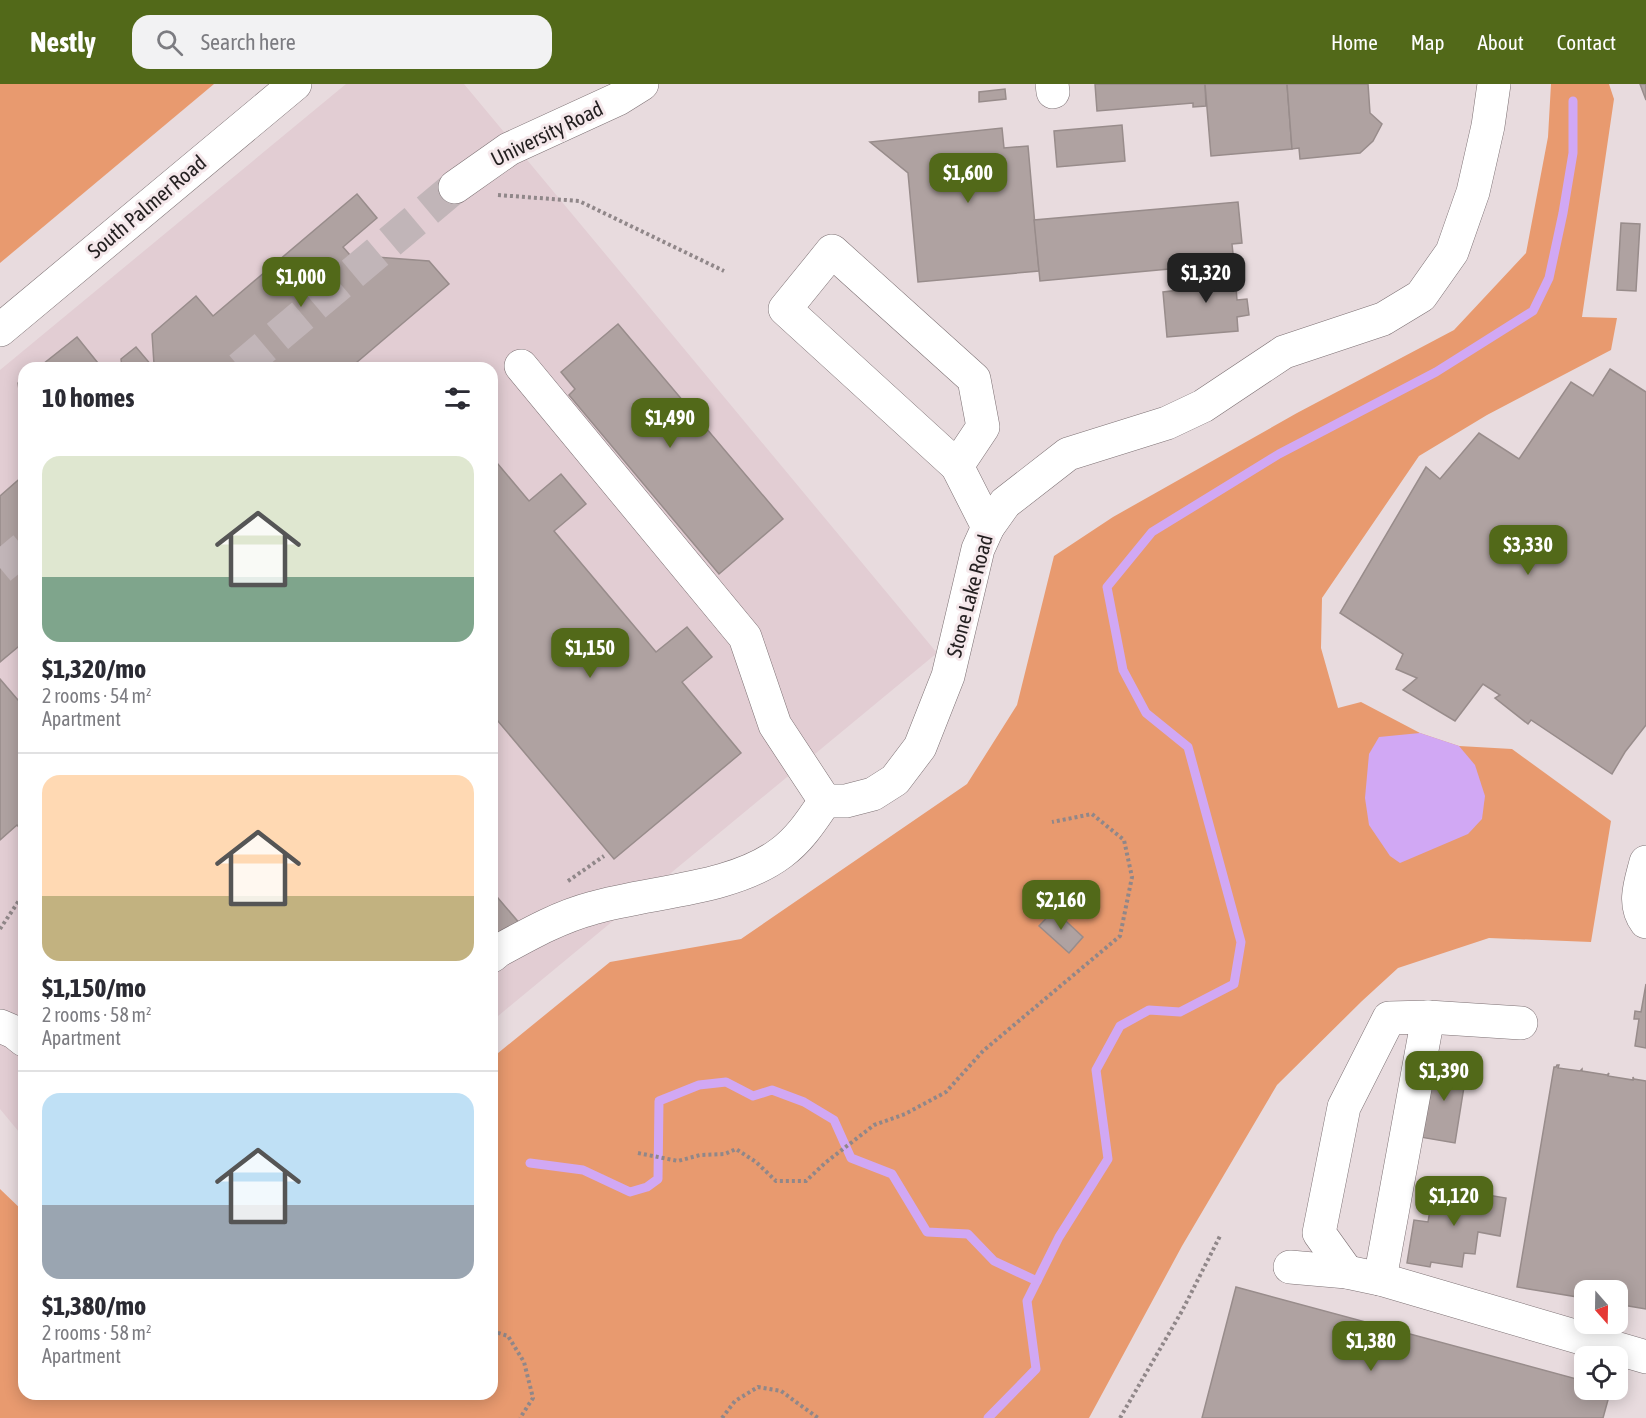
<!DOCTYPE html>
<html lang="en">
<head>
<meta charset="utf-8">
<style>
  body { margin:0; font-family:"Asap Condensed",sans-serif; background:#f2f2f3; color:#2b2b33; height:100vh; display:flex; flex-direction:column; font-size:22px; white-space:nowrap }
  * { box-sizing:border-box; margin:0 }
  p { font-size:20px; color:#7c7c81 }
  .icon { flex:none; width:33px; height:33px; fill:none; stroke:currentColor; stroke-width:2; stroke-linecap:round; stroke-linejoin:round }
  .map { position:relative; flex:1; overflow:hidden }
  .side { position:absolute; left:18px; top:278px; width:480px; height:1038px; display:flex; flex-direction:column; background:#fff; border-radius:18px; box-shadow:0 3px 15px #0003 }
  .side>* { flex:none }
  .needle { width:39px; rotate:160deg }
  .buttons { position:absolute; left:1574px; top:1196px; display:grid; gap:12px }
  .buttons a { display:grid; place-items:center; width:54px; height:54px; border-radius:12px; background:#fff; box-shadow:0 3px 15px #0003; font-size:30px }
  .price { position:absolute; translate:-50% -51px; padding:0 14px; border-radius:12px; background:#526919; color:#fff; font-size:20px; line-height:39px; filter:drop-shadow(0 2px 3px #0008) }
  .price::after { content:''; position:absolute; left:50%; top:36px; width:18px; height:14px; margin-left:-9px; background:inherit; clip-path:polygon(0 0,100% 0,50% 100%) }
  .price.selected { background:#222; color:#fff }
  ul { padding:0; list-style:none }
  li { display:grid; align-content:center; gap:12px; height:318px; padding:0 24px }
  li+li { border-top:2px solid #e1e1e2 }
  li span { display:grid; place-items:center; height:186px; border-radius:18px; color:#555 }
  li>.icon { margin-inline-start:auto }
  span .icon { width:108px; height:108px; fill:#fffc; stroke-width:1 }
  li b { font-size:26px }
  h2 { display:flex; justify-content:space-between; align-items:center; height:72px; padding:0 24px; font-size:26px }
  header { display:flex; align-items:center; gap:36px; box-sizing:border-box; height:84px; padding:0 30px; background:#526919; color:#fff }
  header strong { font-size:28px }
  nav { display:flex; gap:33px; margin-inline-start:auto; font-size:21px }
  .search { width:420px; height:54px; background:#f2f2f3; display:flex; align-items:center; gap:15px; box-sizing:border-box; padding:0 21px; border-radius:18px; color:#7c7c81; font-size:22px }
  .map>svg:first-child { display:block }
</style>
</head>
<body>
<header>
<strong>Nestly</strong>
<div class="search"><svg class="icon" aria-label="search" viewBox="0 0 24 24"><circle cx="10" cy="10" r="6"/><path d="M15 15l6 6"/></svg>Search here</div>
<nav><a>Home</a><a>Map</a><a>About</a><a>Contact</a></nav>
</header>
<div class="map">
<svg width="1646" height="1334" viewBox="0 0 1646 1334">
  <rect width="100%" height="100%" fill="#e8dbde"/>
  <path fill="#e2cdd3" d="M346 0H464L937 569 492 937V284H24V1054L0 1025V286Z"/>
  <g fill="#e89a6f">
    <path d="M0 0H214L0 179Z"/>
    <path d="M1551 0H1609L1614 15 1582 233 1617 234 1611 266 1487 331 1419 372 1322 514 1321 564 1338 624 1361 618 1420 649 1459 662 1512 665 1611 737 1591 858 1489 854 1398 884 1362 917 1277 1001 1182 1162 1089 1334H0V1105L24 1128V1310H492V974L610 878 741 855 967 700 1017 621 1054 472 1113 433 1297 329 1454 246 1526 169 1548 53Z"/>
  </g>
  <path fill="#d1a8f4" d="M1420 649 1459 662 1475 681 1485 712 1482 735 1468 750 1400 779 1390 772 1369 741 1365 714 1369 670 1379 653Z"/>
  <g fill="none" stroke-linecap="round" stroke-linejoin="round">
    <g stroke="#d1a8f4" stroke-width="9">
      <path d="M530 1079 583 1086 630 1108 647 1103 658 1095 659 1017 699 1001 726 998 753 1012 772 1006 804 1018 834 1036 851 1074 892 1090 927 1148 968 1150 994 1177 1037 1197"/>
      <path d="M988 1334 1036 1285 1027 1217 1059 1153 1108 1075 1096 986 1120 942 1149 926 1180 928 1234 900 1241 858 1188 663 1146 629 1123 586 1107 503 1152 448 1279 370 1436 288 1533 227 1549 194 1563 129 1573 69V17"/>
    </g>
  </g>
  <g fill="#afa2a1" stroke="#988c8b" stroke-width="1.5">
    <path d="M1095 0H1205L1206 22 1193 23V19L1097 27Z"/>
    <path d="M1205 0H1287L1292 65 1211 72Z"/>
    <path d="M1287 0H1368L1370 29 1382 40 1373 57 1360 69 1300 75 1299 64 1292 65Z"/>
    <path d="M1640 0H1646V16Z"/>
    <path d="M1005 5 1006 15 979 18V8Z"/>
    <path d="M1122 41 1125 77 1057 83 1054 47Z"/>
    <path d="M1002 44 1004 64 1028 62 1039 187 918 198 908 89 870 58Z"/>
    <path d="M357 110 377 134 343 163 363 186 376 173 429 177 449 200 350 284H122L121 275 136 263 152 282 154 280 152 250 196 212 213 232Z"/>
    <path d="M1238 118 1242 159 1232 160 1234 179 1040 197 1034 136Z"/>
    <path d="M1621 139 1640 140 1636 207 1617 206Z"/>
    <path d="M1234 179 1237 216 1247 215 1249 231 1237 233 1238 247 1167 253 1163 208 1197 204 1195 182Z"/>
    <path d="M618 240 783 435 719 490 569 311 575 305 561 288Z"/>
    <path d="M77 253 102 284H38Z"/>
    <path d="M1610 285 1646 308V641L1625 668 1612 690 1531 636 1528 640 1495 614 1500 611 1483 600 1455 637 1403 606 1417 594 1396 585 1403 570 1340 529 1426 383 1440 395 1479 349 1519 375 1571 298 1593 312Z"/>
    <path d="M24 294V339L18 299Z"/>
    <path d="M492 373 529 417 561 390 586 420 554 447 656 568 687 543 712 573 682 598 741 669 614 775 492 630Z"/>
    <path d="M24 391V558L0 578V412Z"/>
    <path d="M0 595 24 623V749L17 741 0 756Z"/>
    <path d="M492 807 521 841 492 865Z"/>
    <path d="M1054 826 1083 853 1069 869 1039 842Z"/>
    <path d="M1646 900V964L1635 962 1639 935H1634L1635 927 1641 928Z"/>
    <path d="M1432 978 1467 984 1455 1059 1420 1053Z"/>
    <path d="M1557 981H1559L1558 984 1580 987 1582 985V987L1607 991 1609 989 1608 992 1633 996V993L1634 995 1646 997V1225L1617 1220V1206H1584V1214L1517 1203 1554 983H1556Z"/>
    <path d="M1434 1102 1506 1114 1500 1152 1478 1148 1475 1170 1464 1169 1462 1183 1431 1178 1430 1183 1407 1179 1414 1136 1428 1138Z"/>
    <path d="M1236 1203 1584 1297V1305H1611L1603 1334H1202Z"/>
  </g>
  <g fill="none" stroke-linecap="round" stroke-linejoin="round">
    <g stroke="#c1b5b8" stroke-width="33" stroke-dasharray="33 16" stroke-linecap="butt">
      <path d="M240 284 455 103"/>
      <path d="M0 484 24 464"/>
    </g>
    <defs>
      <g id="minor">
        <path d="M1052 0 1053 8"/>
        <path d="M455 103 509 65 618 15 642 0"/>
        <path d="M832 167 974 295 983 343 957 382 785 225Z"/>
        <path d="M0 246 295 0"/>
        <path d="M521 282 745 553 775 641 825 717"/>
        <path d="M957 382 988 443"/>
        <path d="M1646 778C1641 798 1632 820 1646 838"/>
        <path d="M492 872 498 867C529 850 559 833 593 824 651 807 732 806 781 769 800 755 812 736 825 717H846L873 710 895 696 920 663 948 592 978 465 988 443 1005 419 1068 370 1167 339 1203 322 1284 268 1383 235 1421 212 1452 168 1473 108 1488 42 1494 0"/>
        <path d="M0 942 14 948 24 956"/>
        <path d="M1290 1183 1347 1188 1380 1195 1646 1273"/>
        <path d="M1347 1188 1319 1149 1344 1023 1389 934 1428 933"/>
        <path d="M1380 1195 1428 933 1521 939"/>
      </g>
    </defs>
    <use href="#minor" stroke="#7d7174" stroke-width="34"/>
    <g stroke="#908789" stroke-width="4" stroke-dasharray="3 3" stroke-linecap="butt">
      <path d="M498 111 579 117 724 187"/>
      <path d="M568 797 604 772"/>
      <path d="M0 845 24 809"/>
      <path d="M638 1069 678 1077 700 1071 725 1070 736 1065 756 1078 776 1097H806L825 1079 874 1041 905 1030 946 1008 983 967 1120 852 1132 793 1124 756 1092 730 1052 738"/>
      <path d="M492 1247 508 1252 524 1278 533 1314 520 1334"/>
      <path d="M722 1334 735 1317 758 1303 781 1307 818 1334"/>
      <path d="M1120 1334 1182 1227 1220 1152"/>
    </g>
    <use href="#minor" stroke="#fff" stroke-width="33"/>
  </g>
  <g text-anchor="middle" stroke-width="6" stroke-linejoin="round" paint-order="stroke">
    <g font-size="21" fill="#231f20" stroke="#f5e8eb">
      <text transform="translate(547 50) rotate(-26)" y="7">University Road</text>
      <text transform="translate(147 123) rotate(-40)" y="7">South Palmer Road</text>
      <text transform="translate(970 512) rotate(-75)" y="7">Stone Lake Road</text>
    </g>
  </g>
</svg>
<div class="buttons">
<a><svg class="needle" viewBox="-14 -14 28 28"><path d="M0-13l5 13h-10z" fill="#e53935"/><path d="M0 13l5-13h-10z" fill="#7c7c81"/></svg></a>
<a><svg class="icon" aria-label="locate" viewBox="0 0 24 24"><circle cx="12" cy="12" r="6"/><path d="M12 2v4M12 18v4M2 12h4M18 12h4"/></svg></a>
</div>
<b class="price" style="left:968px;top:120px">$1,600</b>
<b class="price selected" style="left:1206px;top:220px">$1,320</b>
<b class="price" style="left:301px;top:224px">$1,000</b>
<b class="price" style="left:670px;top:365px">$1,490</b>
<b class="price" style="left:1528px;top:492px">$3,330</b>
<b class="price" style="left:590px;top:595px">$1,150</b>
<b class="price" style="left:1061px;top:847px">$2,160</b>
<b class="price" style="left:1444px;top:1018px">$1,390</b>
<b class="price" style="left:1454px;top:1143px">$1,120</b>
<b class="price" style="left:1371px;top:1288px">$1,380</b>
<section class="side">
<h2>10 homes<svg class="icon" aria-label="filters" viewBox="0 0 24 24"><path d="M4 7h16M4 17h16"/><circle cx="9" cy="7" r="2"/><circle cx="15" cy="17" r="2"/></svg></h2>
<ul>
<li><span style="background:linear-gradient(#dfe7d0 65%,#7fa58c 0)"><svg class="icon" aria-label="home" viewBox="0 0 24 24"><path d="M3 11l9-7 9 7M6 9v11h12V9"/></svg></span><div><b>$1,320/mo</b><p>2 rooms · 54 m²</p><p>Apartment</p></div></li>
<li><span style="background:linear-gradient(#ffd9b3 65%,#c2b280 0)"><svg class="icon" aria-label="home" viewBox="0 0 24 24"><path d="M3 11l9-7 9 7M6 9v11h12V9"/></svg></span><div><b>$1,150/mo</b><p>2 rooms · 58 m²</p><p>Apartment</p></div></li>
<li><span style="background:linear-gradient(#bfe0f5 60%,#9aa5b1 0)"><svg class="icon" aria-label="home" viewBox="0 0 24 24"><path d="M3 11l9-7 9 7M6 9v11h12V9"/></svg></span><div><b>$1,380/mo</b><p>2 rooms · 58 m²</p><p>Apartment</p></div></li>
</ul>
</section>
</div>
</body>
</html>
